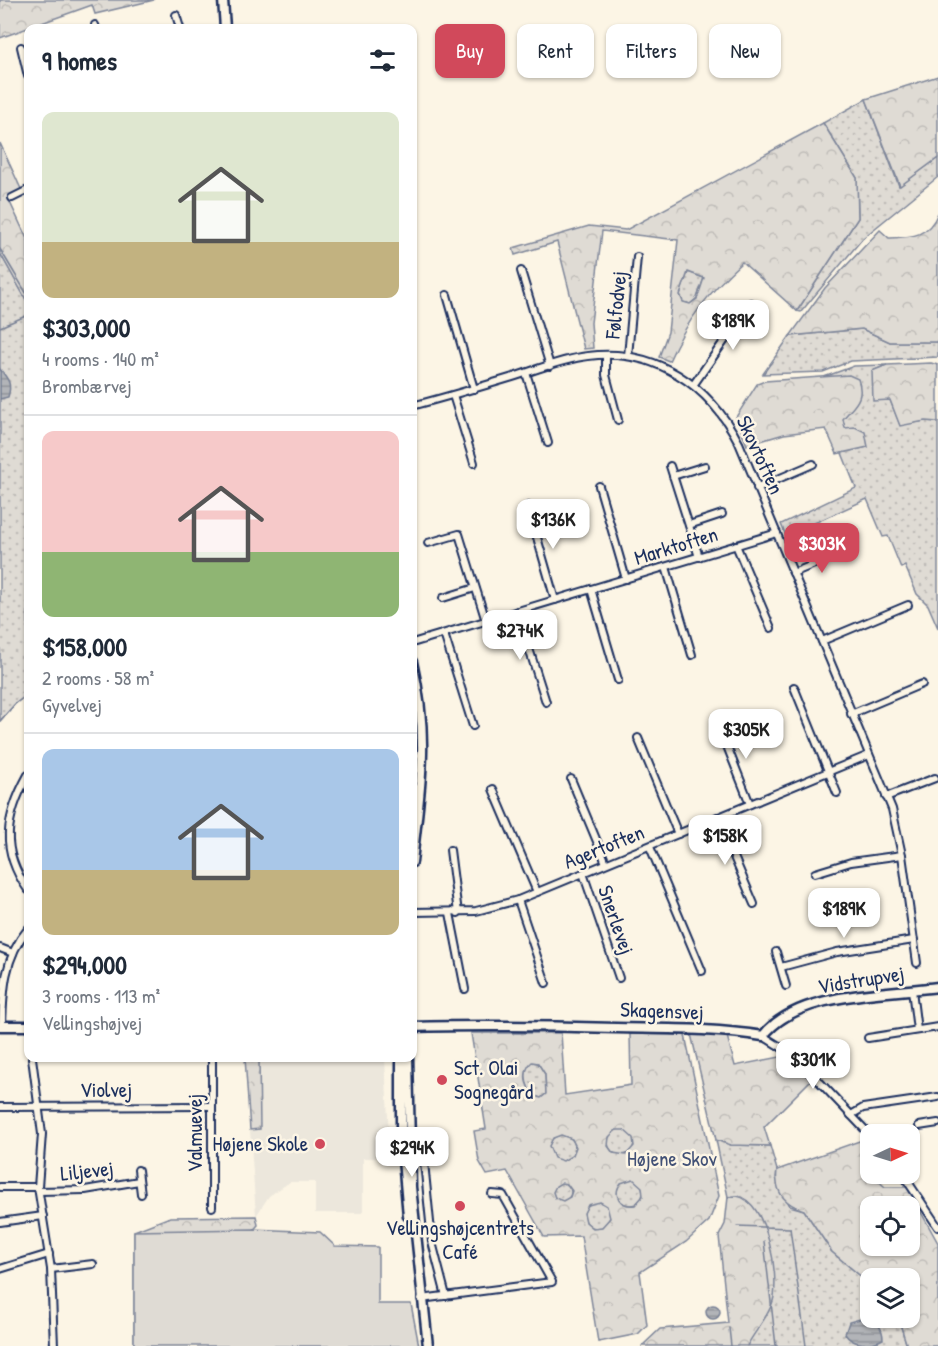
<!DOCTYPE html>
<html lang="en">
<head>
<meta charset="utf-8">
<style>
  body { margin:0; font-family:"Patrick Hand",sans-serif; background:#f2f2f3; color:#1f2937; height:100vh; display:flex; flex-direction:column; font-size:22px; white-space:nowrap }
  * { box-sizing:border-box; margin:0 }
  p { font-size:20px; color:#747a83 }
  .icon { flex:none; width:33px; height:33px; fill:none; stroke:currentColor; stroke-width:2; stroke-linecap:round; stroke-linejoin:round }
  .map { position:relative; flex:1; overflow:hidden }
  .sheet { position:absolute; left:24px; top:24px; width:393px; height:1038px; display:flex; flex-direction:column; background:#fff; border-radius:12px; box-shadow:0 2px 4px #0004 }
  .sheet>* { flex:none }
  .hud { position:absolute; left:435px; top:24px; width:412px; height:54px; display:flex; gap:12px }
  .needle { width:39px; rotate:86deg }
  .fabs { position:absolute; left:860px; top:1124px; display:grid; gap:12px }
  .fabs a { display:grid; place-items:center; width:60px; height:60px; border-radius:12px; background:#fff; box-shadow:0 2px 4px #0004; font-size:30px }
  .price { position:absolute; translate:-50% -51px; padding:0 14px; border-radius:12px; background:#fff; color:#222; font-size:20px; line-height:39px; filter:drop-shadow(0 2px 3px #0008) }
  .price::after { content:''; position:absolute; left:50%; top:36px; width:18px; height:14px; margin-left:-9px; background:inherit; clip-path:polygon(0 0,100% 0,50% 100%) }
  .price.selected { background:#d1495b; color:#fff }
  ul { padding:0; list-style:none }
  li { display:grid; align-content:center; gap:12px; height:318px; padding:0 18px }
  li+li { border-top:2px solid #e0e1e3 }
  li span { display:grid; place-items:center; height:186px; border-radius:12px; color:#555 }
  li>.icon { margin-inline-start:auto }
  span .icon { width:108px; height:108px; fill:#fffc; stroke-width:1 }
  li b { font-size:26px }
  h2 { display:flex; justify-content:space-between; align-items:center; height:72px; padding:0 18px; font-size:26px }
  .tag { padding:0 21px; border-radius:12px; background:#fff; box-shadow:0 2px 4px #0004; font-size:21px; line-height:54px }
  .tag.selected { background:#d1495b; color:#fff }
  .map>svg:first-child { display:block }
</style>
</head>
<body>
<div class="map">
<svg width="938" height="1346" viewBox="0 0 938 1346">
  <defs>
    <pattern id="grass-dots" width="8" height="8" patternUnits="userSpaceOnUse" patternTransform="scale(1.5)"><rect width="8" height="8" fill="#dfdbd4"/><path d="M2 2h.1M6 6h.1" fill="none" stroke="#bfbcb8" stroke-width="1.8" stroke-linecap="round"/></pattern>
    <pattern id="forest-crowns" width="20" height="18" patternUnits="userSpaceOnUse" patternTransform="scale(1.5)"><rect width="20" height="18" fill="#dfdbd4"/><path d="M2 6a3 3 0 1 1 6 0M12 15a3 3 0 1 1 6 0" fill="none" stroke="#bfbcb8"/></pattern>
    <pattern id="water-rules" width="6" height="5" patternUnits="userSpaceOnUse" patternTransform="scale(1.5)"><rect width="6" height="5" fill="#b2b4b8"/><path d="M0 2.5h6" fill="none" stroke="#909399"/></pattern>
  </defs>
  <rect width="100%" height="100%" fill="#fcf5e5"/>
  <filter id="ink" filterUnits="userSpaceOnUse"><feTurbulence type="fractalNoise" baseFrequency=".0167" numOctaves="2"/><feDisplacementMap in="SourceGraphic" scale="12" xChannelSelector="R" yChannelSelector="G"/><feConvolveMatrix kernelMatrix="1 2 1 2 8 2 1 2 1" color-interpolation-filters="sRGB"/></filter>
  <g filter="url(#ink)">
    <path fill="#ece7dc" d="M259 1058H385L390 1158H363V1213H315V1182H290L269 1196 256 1216 250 1130 260 1129Z"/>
    <g fill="url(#grass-dots)" stroke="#7d8599" stroke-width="1.5">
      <path d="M866 99 899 186 938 158V177L863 238 801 312 797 311 858 218 857 178 823 123Z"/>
      <path d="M0 253 28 303V694L15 704 0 721Z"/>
      <path d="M688 272 704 278 697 298 690 304 683 302 680 294Z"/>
      <path d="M862 329 890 342H938V357L851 361 823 372 763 374 790 336Z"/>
      <path d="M887 365 872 371 890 400 900 425 925 421 938 422V628L928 605 917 594 905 566 901 568 888 536 883 537 867 499 786 536 781 524 856 488 842 453 867 447 845 428 842 419 849 411V376L824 377 854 366Z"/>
      <path d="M531 1062 538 1063 545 1074 546 1094 541 1098C526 1095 521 1072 531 1062Z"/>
      <circle cx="621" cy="1142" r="13"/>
      <circle cx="562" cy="1148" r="13"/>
      <path d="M716 1140 731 1145 770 1146 777 1170 776 1178 790 1206 804 1210 832 1252 870 1284V1317H898L907 1346H747L737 1196 728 1197Z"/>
      <circle cx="630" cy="1192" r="13"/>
      <circle cx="562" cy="1192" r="9"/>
      <circle cx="597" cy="1215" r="13"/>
    </g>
    <g fill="url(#forest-crowns)" stroke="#7d8599" stroke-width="1.5" fill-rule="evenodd">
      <path d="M0 0H154L95 14 92 5 0 38Z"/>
      <path d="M938 76V158L900 186 866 99Z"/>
      <path d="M823 123 857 178 858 218 797 311 742 262C709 292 687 320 669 361L659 357 668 332 678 240 602 231 591 323 593 348 584 349 557 242 515 255 513 248 589 226 626 230ZM688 272 704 278 697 299 690 304 683 302 680 295Z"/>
      <path d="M0 143 21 189 8 198 28 241V303L0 253Z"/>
      <path d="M938 213V342H890L862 329 790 336 825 288 880 230 889 238C912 237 928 237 938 213Z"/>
      <path d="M931 363 938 365V422L925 421 900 426 890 400 873 401 872 371 887 365Z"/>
      <path d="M849 375 858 379C865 399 855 404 843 419L845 428 855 427 865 432 868 447 837 454 826 429 784 434 747 445 736 417 757 384 765 381Z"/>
      <path d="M471 1033H561L565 1095 631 1085 630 1034 685 1035 719 1196 709 1221 686 1242 640 1272 647 1325 638 1334 598 1342 581 1236 544 1237 507 1171 487 1175 479 1161 474 1131 486 1129ZM532 1062 538 1063 545 1074 546 1094 541 1098C526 1095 520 1072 532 1062ZM616 1130H624L633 1138 634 1146 626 1155 613 1153 608 1146 609 1137ZM561 1135 572 1139 576 1147 573 1155 563 1161 554 1158 549 1146 553 1138ZM633 1179 642 1187 643 1196 635 1205C620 1207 612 1195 621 1183ZM561 1183 567 1184 572 1191 570 1197 563 1201 555 1198 553 1192 556 1186ZM600 1202 607 1206 610 1218 602 1227 593 1228 586 1222 584 1213 588 1205Z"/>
      <path d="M691 1034 727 1036 735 1066 785 1056 811 1080 764 1127 770 1146 731 1145 716 1140Z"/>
      <path d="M245 1058H259L260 1129 250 1130Z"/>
      <path d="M865 1139 869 1140 870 1173 885 1187H907L938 1243V1346H907L898 1317H909V1278H870V1284L832 1252 804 1210C784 1204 774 1192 777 1170ZM870 1206H909V1245H870Z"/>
      <path d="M737 1196C767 1201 780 1276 773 1301 769 1316 754 1332 747 1346H642L660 1329 728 1323 719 1236 725 1224 728 1197Z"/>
      <path d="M256 1216 258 1225 146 1346H134V1231L170 1217Z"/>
    </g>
    <path fill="#dfdbd4" stroke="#7d8599" stroke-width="1.5" d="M253 1229 320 1232 335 1246 378 1247V1304H411L419 1346H134V1231Z"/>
    <g fill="url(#water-rules)" stroke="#767f94" stroke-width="1.5">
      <path d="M0 369C9 380 12 384 8 397L0 399Z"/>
      <circle cx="713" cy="1312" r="7"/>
      <path d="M867 1317C877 1321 883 1327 883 1339 870 1346 853 1346 845 1334L849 1322Z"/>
    </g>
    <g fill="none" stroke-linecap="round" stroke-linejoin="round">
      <g stroke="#767f94" stroke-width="1.5">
        <path d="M0 249 28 296"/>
        <path d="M0 327 28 315"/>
        <path d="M0 721 15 704 28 694"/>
        <path d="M737 1226 790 1228 806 1346"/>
        <path d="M764 1241 776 1346"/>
        <path d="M729 1328 731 1346"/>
      </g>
      <defs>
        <g id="street">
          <path d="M176 15 180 28"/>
          <path d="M95 25 96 28"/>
          <path d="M21 47 28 76"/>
          <path d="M12 198 28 190"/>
          <path d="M521 271 550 366"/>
          <path d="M447 295 474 389"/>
          <path d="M606 355V375L618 420"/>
          <path d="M628 356 637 257"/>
          <path d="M526 373 548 443"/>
          <path d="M694 384 751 303"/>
          <path d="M453 395 474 463"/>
          <path d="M412 406C446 397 480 387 513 377 538 369 563 359 588 356 655 347 710 386 739 443L892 809 902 855 917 963"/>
          <path d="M670 466 699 557"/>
          <path d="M673 476 705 466"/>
          <path d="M599 486 626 579"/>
          <path d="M757 488 813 464"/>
          <path d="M528 506 555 600"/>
          <path d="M689 525 722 514"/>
          <path d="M428 543 459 534 486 621"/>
          <path d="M736 545 771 628"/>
          <path d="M666 567 692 655"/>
          <path d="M793 573 841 553"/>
          <path d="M591 589 618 680"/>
          <path d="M443 598 475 588"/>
          <path d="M517 611 546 702"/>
          <path d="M444 634 473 726"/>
          <path d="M822 641 908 605"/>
          <path d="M412 643 777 533"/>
          <path d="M794 687 837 793"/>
          <path d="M851 714 922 684"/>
          <path d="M719 726 750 804"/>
          <path d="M638 738 678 834"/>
          <path d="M412 755H415"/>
          <path d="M28 775C5 817 0 850 28 890"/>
          <path d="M571 779 606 863"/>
          <path d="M493 789 537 892"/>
          <path d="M886 797 935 778"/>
          <path d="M717 817 754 904"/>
          <path d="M650 847 702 971"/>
          <path d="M450 850 458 913"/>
          <path d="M583 873 619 978"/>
          <path d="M815 873 851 862 902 855"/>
          <path d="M518 900 546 983"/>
          <path d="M412 912 476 911 518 900 869 755"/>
          <path d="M450 913 465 989"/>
          <path d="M0 948 13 953"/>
          <path d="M776 952 786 986"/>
          <path d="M781 967 837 952 914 940"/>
          <path d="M912 990 917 1030"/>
          <path d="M2 1026C3 991 4 957 28 929"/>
          <path d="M763 1036 795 1056 870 1135"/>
          <path d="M868 1038 938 1027"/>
          <path d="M32 1058 42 1134 38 1187 51 1269 54 1346"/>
          <path d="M212 1058V1207"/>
          <path d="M0 1107 211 1106"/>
          <path d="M851 1115 863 1108 938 1097"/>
          <path d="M919 1126 938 1123"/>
          <path d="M423 1152 432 1242 446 1296"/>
          <path d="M138 1170 141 1194"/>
          <path d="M902 1173 938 1227"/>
          <path d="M0 1187H38"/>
          <path d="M39 1191 85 1190 139 1181"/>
          <path d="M0 1222 43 1216"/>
          <path d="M0 1269 49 1254"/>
          <path d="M51 1269 93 1264"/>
          <path d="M421 1299 552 1282 503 1195 492 1194"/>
        </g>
        <g id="secondary">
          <path d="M223 0 225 28"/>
          <path d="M412 662C430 740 420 786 412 862"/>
          <path d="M0 1026H28"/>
          <path d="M412 1027C480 1025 548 1026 616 1028 665 1029 714 1028 763 1036 797 991 886 994 938 987"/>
          <path d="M401 1058V1137L408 1216"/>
          <path d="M408 1058 411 1187 428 1346"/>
        </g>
      </defs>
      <use href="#street" stroke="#1b2f5e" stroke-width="10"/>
      <use href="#secondary" stroke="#1b2f5e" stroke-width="13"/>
      <use href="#street" stroke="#fcf5e5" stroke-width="6"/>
      <use href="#secondary" stroke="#fcf5e5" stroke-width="8"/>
    </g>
  </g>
  <g fill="#d1495b" stroke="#fcf5e5" stroke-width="2">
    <circle cx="442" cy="1080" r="6"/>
    <circle cx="320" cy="1144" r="6"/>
    <circle cx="460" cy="1206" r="6"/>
  </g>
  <g text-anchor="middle" stroke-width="5" stroke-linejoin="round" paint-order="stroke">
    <g font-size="21" fill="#1b2f5e" stroke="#fcf5e5">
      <text transform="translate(616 305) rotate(-84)" y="7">Følfodvej</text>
      <text transform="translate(760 455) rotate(65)" y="7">Skovtoften</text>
      <text transform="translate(676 546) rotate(-17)" y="7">Marktoften</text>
      <text transform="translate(604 847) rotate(-22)" y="7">Agertoften</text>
      <text transform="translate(616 920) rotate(71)" y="7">Snerlevej</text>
      <text transform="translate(861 980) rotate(-9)" y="7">Vidstrupvej</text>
      <text transform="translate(662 1011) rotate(2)" y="7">Skagensvej</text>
      <text x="106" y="1097">Violvej</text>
      <text transform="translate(195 1133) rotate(-90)" y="7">Valmuevej</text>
      <text transform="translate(87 1171) rotate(-6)" y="7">Liljevej</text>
    </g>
    <g font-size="21" fill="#1b2f5e" stroke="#fcf5e5" text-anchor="start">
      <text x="454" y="1075">Sct. Olai<tspan x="454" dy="24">Sognegård</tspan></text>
      <text x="308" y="1151" text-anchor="end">Højene Skole</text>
      <text x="460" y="1235" text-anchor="middle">Vellingshøjcentrets<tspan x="460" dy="24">Café</tspan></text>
    </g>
    <g font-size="21" fill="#425176" stroke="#fcf5e5">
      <text x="672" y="1166">Højene Skov</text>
    </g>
  </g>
</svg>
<div class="fabs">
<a><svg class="needle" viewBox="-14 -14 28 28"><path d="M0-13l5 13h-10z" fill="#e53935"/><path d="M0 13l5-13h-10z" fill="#747a83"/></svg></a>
<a><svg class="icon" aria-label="locate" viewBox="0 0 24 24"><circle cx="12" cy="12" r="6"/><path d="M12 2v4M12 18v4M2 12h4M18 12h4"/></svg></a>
<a><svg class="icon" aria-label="layers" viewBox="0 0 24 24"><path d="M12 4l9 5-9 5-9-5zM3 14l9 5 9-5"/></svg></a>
</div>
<b class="price" style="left:733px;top:351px">$189K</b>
<b class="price" style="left:553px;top:550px">$136K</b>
<b class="price selected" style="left:822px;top:574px">$303K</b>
<b class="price" style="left:520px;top:661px">$274K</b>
<b class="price" style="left:746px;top:760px">$305K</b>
<b class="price" style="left:725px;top:866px">$158K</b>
<b class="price" style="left:844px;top:939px">$189K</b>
<b class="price" style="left:813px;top:1090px">$301K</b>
<b class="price" style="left:412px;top:1178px">$294K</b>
<div class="hud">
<a class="tag selected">Buy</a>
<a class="tag">Rent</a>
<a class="tag">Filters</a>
<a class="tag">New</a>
</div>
<section class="sheet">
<h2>9 homes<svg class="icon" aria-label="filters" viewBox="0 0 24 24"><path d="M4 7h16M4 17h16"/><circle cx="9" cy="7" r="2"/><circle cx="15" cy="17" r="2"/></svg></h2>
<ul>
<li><span style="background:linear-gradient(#dfe7d0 70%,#c2b280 0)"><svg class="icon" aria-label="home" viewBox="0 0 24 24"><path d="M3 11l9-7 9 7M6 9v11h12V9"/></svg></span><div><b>$303,000</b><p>4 rooms · 140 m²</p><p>Brombærvej</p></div></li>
<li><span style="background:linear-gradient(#f6c9c9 65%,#8fb573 0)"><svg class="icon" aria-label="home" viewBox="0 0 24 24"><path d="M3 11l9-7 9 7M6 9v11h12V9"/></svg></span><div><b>$158,000</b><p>2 rooms · 58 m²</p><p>Gyvelvej</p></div></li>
<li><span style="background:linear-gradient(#a9c7e8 65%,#c2b280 0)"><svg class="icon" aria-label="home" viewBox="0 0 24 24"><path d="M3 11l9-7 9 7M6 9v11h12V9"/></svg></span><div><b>$294,000</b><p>3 rooms · 113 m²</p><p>Vellingshøjvej</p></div></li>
</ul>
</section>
</div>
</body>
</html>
